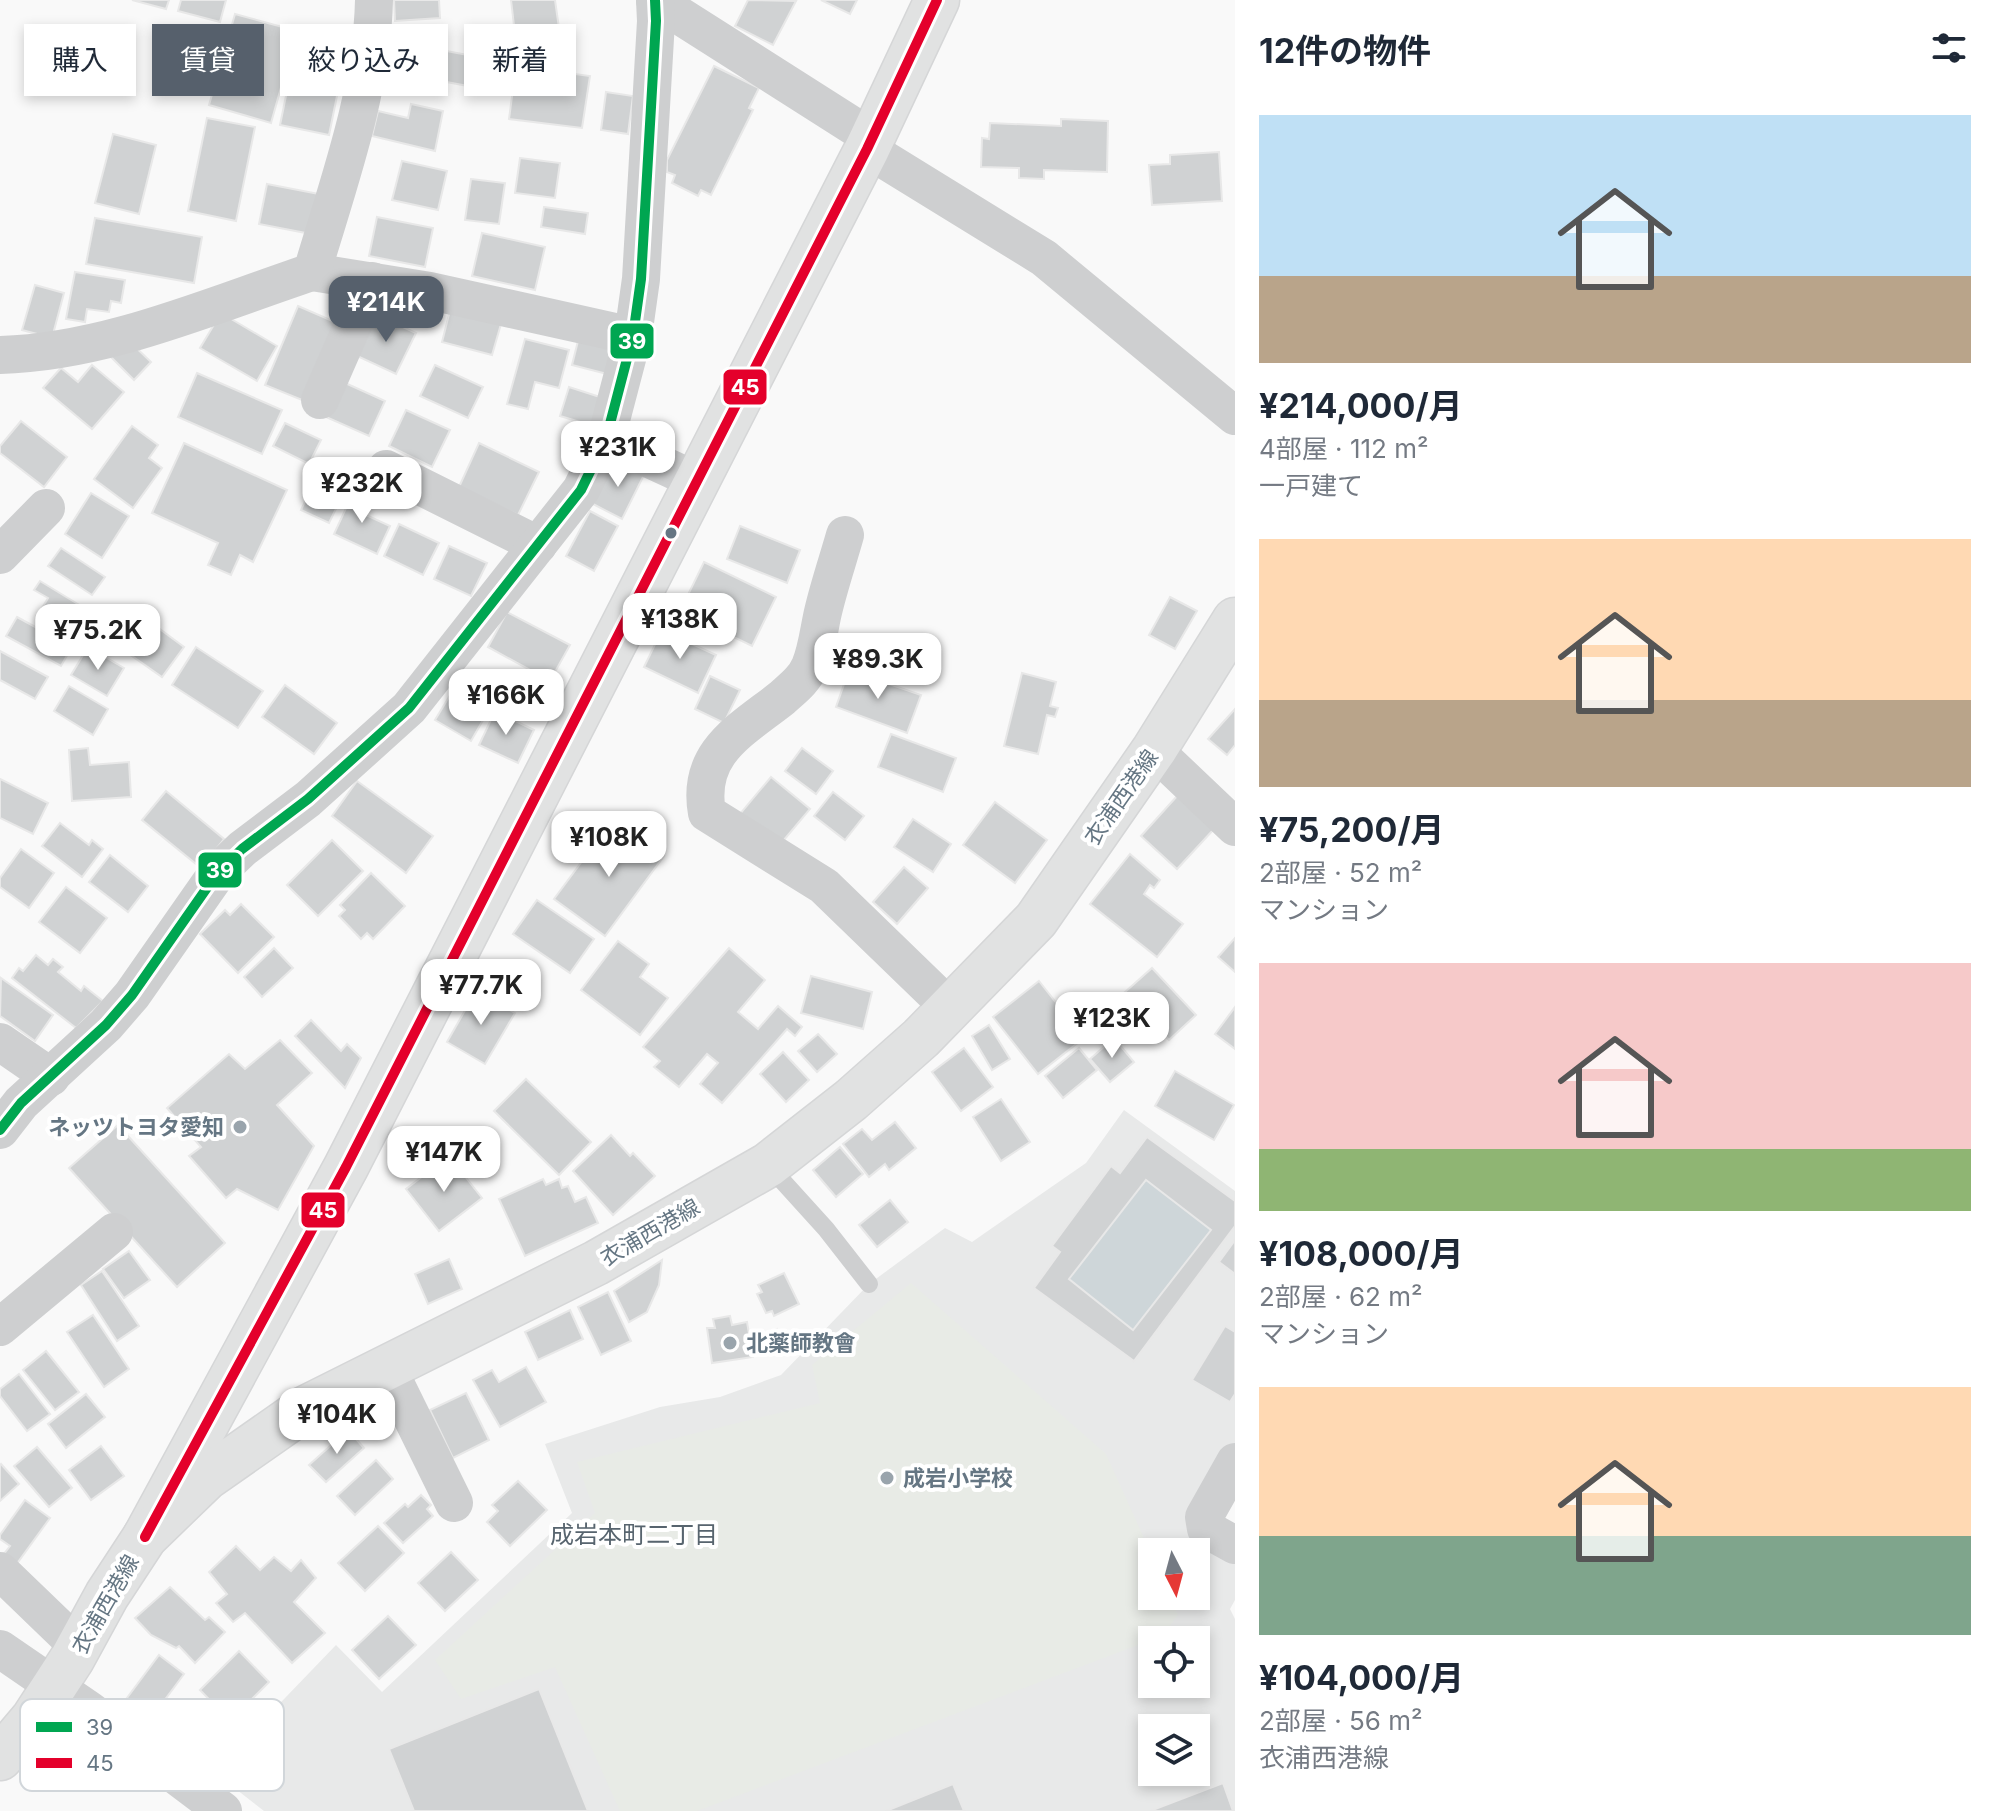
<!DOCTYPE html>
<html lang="ja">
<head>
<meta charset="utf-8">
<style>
  body { margin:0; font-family:Inter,"Noto Sans JP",sans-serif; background:#f6f6f7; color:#1f2937; height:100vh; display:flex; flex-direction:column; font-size:30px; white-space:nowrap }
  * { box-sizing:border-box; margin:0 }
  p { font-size:26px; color:#747a83 }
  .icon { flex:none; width:44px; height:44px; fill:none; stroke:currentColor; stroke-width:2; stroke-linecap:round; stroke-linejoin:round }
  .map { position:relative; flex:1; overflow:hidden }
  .drawer { display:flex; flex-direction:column; background:#fff; width:760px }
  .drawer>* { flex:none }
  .hud { position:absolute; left:24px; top:24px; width:760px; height:72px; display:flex; gap:16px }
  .needle { width:52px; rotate:174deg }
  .fabs { position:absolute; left:1138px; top:1538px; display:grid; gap:16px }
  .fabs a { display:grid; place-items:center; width:72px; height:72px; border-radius:0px; background:#fff; box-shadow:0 4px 12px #0003; font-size:40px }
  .price { position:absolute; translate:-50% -68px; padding:0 18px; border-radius:16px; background:#fff; color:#222; font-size:26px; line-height:52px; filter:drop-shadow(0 2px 4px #0008) }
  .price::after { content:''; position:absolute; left:50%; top:48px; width:24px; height:18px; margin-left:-12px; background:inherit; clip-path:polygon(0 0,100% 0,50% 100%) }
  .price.current { background:#56606c; color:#fff }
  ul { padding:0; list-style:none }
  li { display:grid; align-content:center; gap:16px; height:424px; padding:0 24px }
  li span { display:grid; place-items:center; height:248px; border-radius:0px; color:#555 }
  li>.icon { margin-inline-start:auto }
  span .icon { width:144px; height:144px; fill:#fffc; stroke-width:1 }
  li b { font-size:34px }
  h2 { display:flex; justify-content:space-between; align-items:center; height:96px; padding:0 24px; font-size:34px }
  .chip { padding:0 28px; border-radius:0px; background:#fff; box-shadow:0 4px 12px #0003; font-size:28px; line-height:72px }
  .chip.current { background:#56606c; color:#fff }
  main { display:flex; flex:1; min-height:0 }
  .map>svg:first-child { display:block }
</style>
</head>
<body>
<main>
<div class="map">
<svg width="1235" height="1811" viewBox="0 0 1235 1811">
  <rect width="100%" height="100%" fill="#f9f9f9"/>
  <path fill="#e8e9e9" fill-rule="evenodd" d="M1124 1110 1235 1191V1444L1196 1514 1235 1560V1600L1230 1609 1235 1619V1811H264L214 1772 336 1645 382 1692 572 1513 545 1444 660 1407 720 1397 781 1375 869 1284 945 1228 972 1242 1086 1163ZM1152 1552H1196V1596H1152ZM1152 1640H1196V1684H1152ZM1152 1728H1196V1772H1152Z"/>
  <path fill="#e8ebe6" d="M911 1283 1106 1454 1152 1556V1596H1170L1178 1615 1162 1636 697 1811H620L555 1667 461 1699 435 1660 595 1513 577 1462 820 1403 812 1365Z"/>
  <path fill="#ced6d9" d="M1146 1180 1211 1230 1133 1330 1069 1279Z"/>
  <g fill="#d0d2d3" stroke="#e8e8e8" stroke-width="2" fill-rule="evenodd">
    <path d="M132 0H169L166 9Z"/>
    <path d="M181 0H226L220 22 178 11Z"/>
    <path d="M394 0H439L440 18 395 21Z"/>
    <path d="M511 0H555L559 28 515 34Z"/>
    <path d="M748 0 796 1 773 45 735 26Z"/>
    <path d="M821 0H857L850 14Z"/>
    <path d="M235 14 297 31 271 123 209 105Z"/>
    <path d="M415 45 473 56 468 86 409 75Z"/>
    <path d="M516 66 590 76 582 128 509 119Z"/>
    <path d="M714 66 759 88 749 108 753 110 711 195 701 190 698 196 672 183 675 175 667 172V160Z"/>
    <path d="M289 81 338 91 329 135 280 125Z"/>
    <path d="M606 92 633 96 628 134 601 130Z"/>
    <path d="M411 104 443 111 435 151 372 136 378 111 408 118Z"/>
    <path d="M207 118 255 127 236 221 188 211Z"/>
    <path d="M1061 119 1108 121 1107 172 1044 170V179L1019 178V168L981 167 982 138 989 139 990 123 1061 126Z"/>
    <path d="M113 134 156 145 139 214 95 203Z"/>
    <path d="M1219 152 1222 201 1152 205 1149 165 1170 164V155Z"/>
    <path d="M520 158 560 163 555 198 515 193Z"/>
    <path d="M402 161 447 171 438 210 392 200Z"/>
    <path d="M471 179 505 183 499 224 465 220Z"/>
    <path d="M267 184 319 194 311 234 259 224Z"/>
    <path d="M544 207 588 213 585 234 541 227Z"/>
    <path d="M377 217 433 228 425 267 369 256Z"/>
    <path d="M95 218 202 237 194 283 86 264Z"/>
    <path d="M482 233 545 247 535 290 472 276Z"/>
    <path d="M75 272 125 280 121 303 111 301 109 312 87 309 85 322 66 319Z"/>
    <path d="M35 285 64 293 52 338 22 330Z"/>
    <path d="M298 306 335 322 302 400 265 385Z"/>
    <path d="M450 310 501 324 492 355 442 342Z"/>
    <path d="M221 313 277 346 257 381 200 348Z"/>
    <path d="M375 314 416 333 396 374 355 355Z"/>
    <path d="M579 337 618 347 611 375 572 365Z"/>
    <path d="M525 339 569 350 559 388 535 382 528 409 507 404Z"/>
    <path d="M128 340 151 362 134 380 111 357Z"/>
    <path d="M92 365 124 392 92 429 43 388 61 368 78 382Z"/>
    <path d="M435 365 483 387 468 418 420 396Z"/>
    <path d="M197 373 282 410 262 454 178 417Z"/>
    <path d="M343 382 385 401 369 436 326 417Z"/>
    <path d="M569 387 606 399 597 427 560 416Z"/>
    <path d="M406 410 450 430 432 467 389 446Z"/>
    <path d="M21 421 67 457 44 487 0 453V446Z"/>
    <path d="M285 423 321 440 309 464 273 446Z"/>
    <path d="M132 426 158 445 149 458 162 468 133 508 94 479Z"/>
    <path d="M184 443 287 490 253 562 240 555 231 575 208 565 218 543 152 513Z"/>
    <path d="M479 443 539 472 518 515 459 487Z"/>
    <path d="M615 459 644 475 622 519 593 504Z"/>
    <path d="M323 463 352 476 329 523 301 510Z"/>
    <path d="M354 491 373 500 366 515 390 526 377 554 334 534Z"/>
    <path d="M91 493 129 516 102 558 65 534Z"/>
    <path d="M590 511 618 526 594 571 566 556Z"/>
    <path d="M399 524 439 543 423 575 384 556Z"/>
    <path d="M740 526 800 550 787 583 727 559Z"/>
    <path d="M449 546 487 563 471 596 434 579Z"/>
    <path d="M61 548 105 577 92 595 48 566Z"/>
    <path d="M704 562 776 597 752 646 680 611Z"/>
    <path d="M40 581 86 609 75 628 42 608 48 598 34 590Z"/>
    <path d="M1170 597 1197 611 1175 649 1149 635Z"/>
    <path d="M507 612 570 645 550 681 488 647Z"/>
    <path d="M17 617 72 647 61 666 6 636Z"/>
    <path d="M119 617 149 639 157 627 184 647 162 677 105 637Z"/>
    <path d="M662 630 716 655 698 693 644 667Z"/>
    <path d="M88 647 124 668 107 696 71 675Z"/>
    <path d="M196 647 263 691 238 728 172 685Z"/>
    <path d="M0 651 48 677 35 699 0 680Z"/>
    <path d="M849 670 921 695 907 733 836 707Z"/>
    <path d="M1022 673 1056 682 1050 706 1058 708 1055 717 1047 715 1038 754 1004 746Z"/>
    <path d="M710 676 740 690 724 723 695 709Z"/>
    <path d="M285 685 337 723 314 754 262 717Z"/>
    <path d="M69 686 108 709 93 735 54 711Z"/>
    <path d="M455 687 490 708 471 741 435 720Z"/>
    <path d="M1235 709V745L1227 755 1208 739Z"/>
    <path d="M495 711 534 730 518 763 479 745Z"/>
    <path d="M891 734 956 758 943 792 878 767Z"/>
    <path d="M88 748 90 765 129 762 131 797 72 801 69 750Z"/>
    <path d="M802 748 833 771 816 794 785 771Z"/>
    <path d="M771 777 810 809 778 847 739 815Z"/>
    <path d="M0 779 48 803 33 834 0 818Z"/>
    <path d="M357 781 433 836 406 873 332 816Z"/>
    <path d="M166 791 224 839 201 868 142 820Z"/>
    <path d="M833 792 864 816 845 840 814 816Z"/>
    <path d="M1178 795 1214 829 1177 869 1141 836Z"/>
    <path d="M995 802 1047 840 1015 883 963 845Z"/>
    <path d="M913 819 951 844 933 872 894 847Z"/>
    <path d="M60 823 89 845 92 840 103 849 82 877 42 846Z"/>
    <path d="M606 829 619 840 627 829 664 856 605 936 554 899Z"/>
    <path d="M332 840 363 871 318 916 287 885Z"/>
    <path d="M21 849 54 873 29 908 0 887V878Z"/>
    <path d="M1130 854 1160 880 1154 888 1150 885 1144 894 1183 924 1157 957 1090 904Z"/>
    <path d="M110 855 148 886 128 912 89 882Z"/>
    <path d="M904 867 928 888 897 924 873 902Z"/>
    <path d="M371 873 405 906 373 939 367 933 361 939 339 916 345 910 340 905Z"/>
    <path d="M66 887 107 918 80 953 39 922Z"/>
    <path d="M537 900 594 939 570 973 513 934Z"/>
    <path d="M241 904 274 937 238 973 200 934 225 910 230 915Z"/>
    <path d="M1235 938V972L1218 957Z"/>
    <path d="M618 941 649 964 640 977 668 998 640 1035 581 990Z"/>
    <path d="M274 948 293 968 262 997 244 977Z"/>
    <path d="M729 948 765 980 738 1012 758 1029 778 1006 802 1027 795 1036 787 1029 722 1103 700 1084 718 1063 707 1054 679 1087 654 1067 660 1061 643 1047Z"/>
    <path d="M36 955 48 965 53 959 63 967 58 972 81 991 84 986 103 1001 76 1028 12 978 19 968 23 971Z"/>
    <path d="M1152 968 1196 1015 1169 1040 1125 992Z"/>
    <path d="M811 976 872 992 863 1029 801 1013Z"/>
    <path d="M1 978 53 1015 35 1041 0 1016Z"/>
    <path d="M1039 981 1084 1038 1038 1074 993 1017Z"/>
    <path d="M476 991 515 1013 485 1064 447 1042Z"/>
    <path d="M1235 1007V1049L1215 1034Z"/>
    <path d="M311 1020 341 1051 347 1044 361 1058 345 1088 295 1036Z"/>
    <path d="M989 1025 1010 1059 992 1070 972 1036Z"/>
    <path d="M818 1034 837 1054 817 1072 798 1051Z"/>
    <path d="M1114 1038 1134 1062 1110 1082 1090 1059Z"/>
    <path d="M280 1040 312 1073 277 1105 314 1146 278 1210 237 1189 226 1198 189 1156 201 1147 167 1108 229 1054 245 1069Z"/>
    <path d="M964 1048 993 1087 961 1111 932 1072Z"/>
    <path d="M1079 1048 1097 1070 1063 1098 1045 1076Z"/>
    <path d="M783 1052 809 1080 786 1102 760 1074Z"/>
    <path d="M1175 1071 1234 1105 1214 1140 1155 1106Z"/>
    <path d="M526 1079 591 1142 559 1175 494 1111Z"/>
    <path d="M1001 1099 1030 1142 1001 1161 973 1117Z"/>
    <path d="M895 1122 916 1148 889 1170 885 1164 869 1177 843 1144 862 1129 872 1140Z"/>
    <path d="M118 1125 225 1243 177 1287 69 1168Z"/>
    <path d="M611 1135 630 1156 633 1153 655 1176 613 1215 573 1171Z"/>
    <path d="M1147 1137 1235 1201V1226L1134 1361 1034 1288 1060 1252 1052 1246 1111 1166 1120 1173ZM1146 1180 1211 1230 1133 1330 1069 1279Z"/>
    <path d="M840 1147 863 1174 836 1197 813 1170Z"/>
    <path d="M449 1156 482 1198 439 1231 406 1189Z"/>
    <path d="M543 1179 546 1185 559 1179 562 1188 568 1186 575 1202 586 1197 598 1223 525 1256 499 1199Z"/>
    <path d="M890 1200 908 1222 877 1247 859 1225Z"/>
    <path d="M1235 1240V1274L1219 1262Z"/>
    <path d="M129 1251 150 1280 124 1298 103 1269Z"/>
    <path d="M449 1259 462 1289 428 1304 415 1274Z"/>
    <path d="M662 1260 659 1285 647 1312 629 1322 614 1291Z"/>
    <path d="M102 1271 139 1326 117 1341 81 1285Z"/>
    <path d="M784 1273 799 1304 774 1316 772 1311 766 1313 757 1294 762 1292 758 1285Z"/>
    <path d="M608 1292 631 1341 601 1355 578 1307Z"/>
    <path d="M570 1310 583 1339 538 1360 525 1332Z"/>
    <path d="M93 1315 129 1369 104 1387 67 1332Z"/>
    <path d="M730 1316 732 1325 747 1322 753 1357 712 1363 707 1328H715L713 1319Z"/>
    <path d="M1225 1326 1235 1332V1394L1230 1402 1192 1380Z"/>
    <path d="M777 1329 785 1345 772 1351 764 1335Z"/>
    <path d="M46 1351 79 1392 55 1410 23 1370Z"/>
    <path d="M526 1367 546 1402 500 1427 473 1380 492 1370 499 1382Z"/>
    <path d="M19 1374 50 1414 27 1431 0 1396V1389Z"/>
    <path d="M466 1393 489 1440 453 1458 430 1410Z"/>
    <path d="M86 1394 105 1417 66 1448 48 1424Z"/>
    <path d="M348 1430 364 1448 326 1482 309 1465Z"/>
    <path d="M101 1446 124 1476 91 1500 69 1470Z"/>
    <path d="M37 1447 72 1488 49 1507 14 1466Z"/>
    <path d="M376 1460 393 1479 355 1515 337 1496Z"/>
    <path d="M1 1464 19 1484 0 1501V1465Z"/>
    <path d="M518 1481 547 1510 510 1546 487 1522 498 1511 492 1505Z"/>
    <path d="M421 1495 431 1505 427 1509 433 1516 403 1543 384 1523 405 1504 408 1507Z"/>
    <path d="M25 1500 50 1518 13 1569 0 1559 10 1546 0 1539V1535Z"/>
    <path d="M378 1526 404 1553 365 1591 338 1563Z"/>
    <path d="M236 1546 260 1570 274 1557 291 1571 301 1560 316 1578 294 1602 325 1633 292 1663 245 1613 233 1622 216 1603 227 1594 209 1572Z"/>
    <path d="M451 1552 478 1580 445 1611 418 1583Z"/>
    <path d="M170 1587 205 1620 209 1617 225 1632 195 1663 179 1646 176 1648 151 1635 135 1618Z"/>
    <path d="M388 1616 416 1645 379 1679 352 1650Z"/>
    <path d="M239 1651 269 1682 230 1721 200 1690Z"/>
    <path d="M159 1655 184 1674 146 1725 121 1706Z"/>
    <path d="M539 1689 588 1811H414L389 1749Z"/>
    <path d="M1223 1783 1233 1811H1150Z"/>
    <path d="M953 1784 964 1811H886Z"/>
  </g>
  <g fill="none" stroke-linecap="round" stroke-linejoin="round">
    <defs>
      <g id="secondary">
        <path d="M145 1537 346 1167 867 149 937 0"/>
        <path d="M0 1758 33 1719 72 1659 107 1595 145 1537 206 1478 306 1408 596 1263 768 1165 851 1100 921 1038 1036 920 1154 750 1235 620"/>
      </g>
    </defs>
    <use href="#secondary" stroke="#d5d6d7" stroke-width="47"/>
    <path stroke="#cecfd0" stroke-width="18" d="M768 1165 826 1229 869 1284"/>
    <g stroke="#cecfd0" stroke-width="38">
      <path d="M655 0 872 138"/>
      <path d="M867 149 1044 258 1235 416"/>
      <path d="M312 272 430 291 633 336"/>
      <path d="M0 355C107 352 212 305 312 272 338 184 372 92 374 0"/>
      <path d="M320 400 372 281"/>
      <path d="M606 439 697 481"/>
      <path d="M386 469 538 545"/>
      <path d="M845 535C838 560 829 586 823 612 819 629 817 650 810 666 804 680 793 688 782 698 740 731 696 753 707 813L824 886 951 1009"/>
      <path d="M0 555 46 508"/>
      <path d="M1154 750 1235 827"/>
      <path d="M0 1042 51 1077"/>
      <path d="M0 1130 21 1103 106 1025 132 995 218 872 242 849 308 799 409 708 581 490 606 439 633 336 641 279 656 21 655 0"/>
      <path d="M0 1327 114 1232"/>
      <path d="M387 1367 454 1503"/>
      <path d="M1235 1462 1204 1517 1206 1529 1235 1545"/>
      <path d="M0 1571 79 1647"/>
      <path d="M0 1649 89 1710 223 1811"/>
    </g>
    <use href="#secondary" stroke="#e1e2e2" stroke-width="44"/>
    <defs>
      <path id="bus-1" d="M0 1130 21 1103 106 1025 132 995 218 872 242 849 308 799 409 708 581 490 606 439 633 336 641 279 656 21 655 0"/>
      <path id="bus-2" d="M145 1537 346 1167 867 149 937 0"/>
    </defs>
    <use href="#bus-1" stroke="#fff" stroke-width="16"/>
    <use href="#bus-2" stroke="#fff" stroke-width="16"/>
    <use href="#bus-1" stroke="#00a651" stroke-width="10"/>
    <use href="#bus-2" stroke="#e4002b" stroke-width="10"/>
  </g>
  <circle fill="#657683" stroke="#fff" stroke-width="3" cx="671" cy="533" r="7"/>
  <g fill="#99a4ac" stroke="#fff" stroke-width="3">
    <circle cx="240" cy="1127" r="8"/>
    <circle cx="730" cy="1343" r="8"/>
    <circle cx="887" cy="1478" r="8"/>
  </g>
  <g text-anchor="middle" stroke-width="8" stroke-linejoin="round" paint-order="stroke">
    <g font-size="22" fill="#657683" stroke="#fff">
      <text transform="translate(1121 797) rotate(-55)" y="8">衣浦西港線</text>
      <text transform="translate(650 1232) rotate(-30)" y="8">衣浦西港線</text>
      <text transform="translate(105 1604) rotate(-60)" y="8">衣浦西港線</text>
    </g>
    <g font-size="22" font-weight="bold" fill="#657683" stroke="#fff" text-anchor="start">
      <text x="224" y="1135" text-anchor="end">ネッツトヨタ愛知</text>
      <text x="746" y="1351">北薬師教會</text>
      <text x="903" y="1486">成岩小学校</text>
    </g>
    <g font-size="24" fill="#57646e" stroke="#fff">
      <text x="634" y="1543">成岩本町二丁目</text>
    </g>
  </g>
  <rect x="20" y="1699" width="264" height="92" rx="12" fill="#fff" stroke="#d1d6da" stroke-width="2"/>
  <rect x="36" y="1722" width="36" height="10" fill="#00a651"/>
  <rect x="36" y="1758" width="36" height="10" fill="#e4002b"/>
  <g font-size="22" fill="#657683">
    <text x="86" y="1735">39</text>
    <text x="86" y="1771">45</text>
  </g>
  <g stroke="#fff" stroke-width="3">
    <rect x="609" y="322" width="46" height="38" rx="8" fill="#00a651"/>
    <rect x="722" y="368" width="46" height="38" rx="8" fill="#e4002b"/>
    <rect x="197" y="851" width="46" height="38" rx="8" fill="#00a651"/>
    <rect x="300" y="1191" width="46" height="38" rx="8" fill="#e4002b"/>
  </g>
  <g font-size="22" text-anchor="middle" font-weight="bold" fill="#fff">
    <text x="632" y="349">39</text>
    <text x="745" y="395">45</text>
    <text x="220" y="878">39</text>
    <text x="323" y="1218">45</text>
  </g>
</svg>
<div class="fabs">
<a><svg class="needle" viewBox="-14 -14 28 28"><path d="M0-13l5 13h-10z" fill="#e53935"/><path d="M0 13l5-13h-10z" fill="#747a83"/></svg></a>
<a><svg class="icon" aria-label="locate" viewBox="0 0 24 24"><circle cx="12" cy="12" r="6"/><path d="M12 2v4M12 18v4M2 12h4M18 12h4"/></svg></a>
<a><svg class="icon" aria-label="layers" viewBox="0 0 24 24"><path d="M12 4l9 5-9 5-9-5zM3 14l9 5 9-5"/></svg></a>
</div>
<b class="price current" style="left:386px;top:344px">¥214K</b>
<b class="price" style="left:618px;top:489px">¥231K</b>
<b class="price" style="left:362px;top:525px">¥232K</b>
<b class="price" style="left:680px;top:661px">¥138K</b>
<b class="price" style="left:98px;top:672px">¥75.2K</b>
<b class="price" style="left:878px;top:701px">¥89.3K</b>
<b class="price" style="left:506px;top:737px">¥166K</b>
<b class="price" style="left:609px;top:879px">¥108K</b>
<b class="price" style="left:481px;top:1027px">¥77.7K</b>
<b class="price" style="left:1112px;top:1060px">¥123K</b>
<b class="price" style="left:444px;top:1194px">¥147K</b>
<b class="price" style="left:337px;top:1456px">¥104K</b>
<div class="hud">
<a class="chip">購入</a>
<a class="chip current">賃貸</a>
<a class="chip">絞り込み</a>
<a class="chip">新着</a>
</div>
</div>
<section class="drawer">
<h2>12件の物件<svg class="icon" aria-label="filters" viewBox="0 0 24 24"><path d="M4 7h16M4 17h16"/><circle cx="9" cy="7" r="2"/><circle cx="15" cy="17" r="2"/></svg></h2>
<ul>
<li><span style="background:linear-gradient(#bfe0f5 65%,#b9a48a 0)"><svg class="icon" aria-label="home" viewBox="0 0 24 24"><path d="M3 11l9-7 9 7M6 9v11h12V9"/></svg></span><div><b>¥214,000/月</b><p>4部屋 · 112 m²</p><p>一戸建て</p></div></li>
<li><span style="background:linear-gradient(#ffd9b3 65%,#b9a48a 0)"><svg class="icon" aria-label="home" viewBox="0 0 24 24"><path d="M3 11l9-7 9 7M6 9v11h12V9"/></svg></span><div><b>¥75,200/月</b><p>2部屋 · 52 m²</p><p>マンション</p></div></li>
<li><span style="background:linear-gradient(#f6c9c9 75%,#8fb573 0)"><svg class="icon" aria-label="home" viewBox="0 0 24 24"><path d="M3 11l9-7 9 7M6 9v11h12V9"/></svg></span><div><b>¥108,000/月</b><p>2部屋 · 62 m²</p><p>マンション</p></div></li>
<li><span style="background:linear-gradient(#ffd9b3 60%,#7fa58c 0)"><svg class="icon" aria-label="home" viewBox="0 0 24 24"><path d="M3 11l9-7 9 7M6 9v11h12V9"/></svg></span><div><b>¥104,000/月</b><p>2部屋 · 56 m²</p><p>衣浦西港線</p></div></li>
</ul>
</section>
</main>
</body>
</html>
